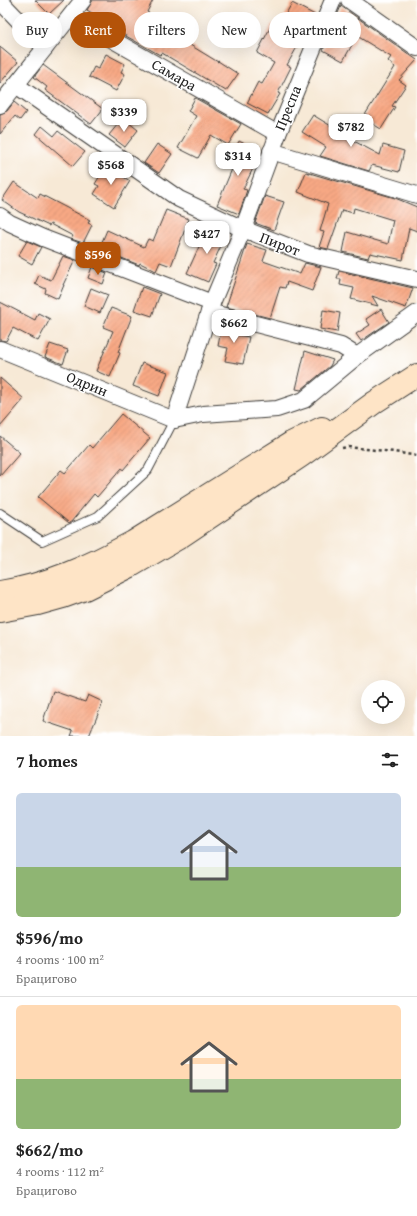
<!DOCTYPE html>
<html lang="en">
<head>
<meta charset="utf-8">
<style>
  body { margin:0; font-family:"Gentium Book Plus",serif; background:#f6f6f6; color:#222; height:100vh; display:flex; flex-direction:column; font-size:15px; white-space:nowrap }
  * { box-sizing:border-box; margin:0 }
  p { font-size:13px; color:#767676 }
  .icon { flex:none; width:22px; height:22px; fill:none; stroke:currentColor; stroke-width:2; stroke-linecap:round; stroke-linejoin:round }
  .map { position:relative; height:736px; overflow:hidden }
  .drawer { display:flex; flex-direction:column; background:#fff; flex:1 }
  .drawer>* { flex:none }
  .top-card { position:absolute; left:12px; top:12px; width:393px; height:36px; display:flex; gap:8px }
  .controls { position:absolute; left:361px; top:680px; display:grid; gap:8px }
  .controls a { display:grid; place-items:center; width:44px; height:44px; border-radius:50%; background:#fff; box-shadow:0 4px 16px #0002; font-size:20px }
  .price { position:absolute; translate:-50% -34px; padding:0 9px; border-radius:8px; background:#fff; color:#222; font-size:13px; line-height:26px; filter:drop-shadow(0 1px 2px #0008) }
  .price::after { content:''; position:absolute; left:50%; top:24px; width:12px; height:9px; margin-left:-6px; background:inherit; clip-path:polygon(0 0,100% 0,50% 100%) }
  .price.on { background:#b45309; color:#fff }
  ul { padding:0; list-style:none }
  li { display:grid; align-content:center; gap:8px; height:212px; padding:0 16px }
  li+li { border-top:1px solid #e0e0e0 }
  li span { display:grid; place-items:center; height:124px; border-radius:6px; color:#555 }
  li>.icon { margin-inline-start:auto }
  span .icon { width:72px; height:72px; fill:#fffc; stroke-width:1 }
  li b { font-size:17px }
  h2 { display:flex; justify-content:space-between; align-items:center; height:48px; padding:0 16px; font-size:17px }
  .chip { padding:0 14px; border-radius:18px; background:#fff; box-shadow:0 4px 16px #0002; font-size:14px; line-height:36px }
  .chip.on { background:#b45309; color:#fff }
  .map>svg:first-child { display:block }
</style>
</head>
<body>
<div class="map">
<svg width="417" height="736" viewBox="0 0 417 736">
  <defs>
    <pattern id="building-hatch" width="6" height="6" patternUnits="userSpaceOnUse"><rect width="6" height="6" fill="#f8a884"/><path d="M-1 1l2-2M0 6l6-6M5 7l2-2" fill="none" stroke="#d49071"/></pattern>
  </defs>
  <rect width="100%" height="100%" fill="#fff"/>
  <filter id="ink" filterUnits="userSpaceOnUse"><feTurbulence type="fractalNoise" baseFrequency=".025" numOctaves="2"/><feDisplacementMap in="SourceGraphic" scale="8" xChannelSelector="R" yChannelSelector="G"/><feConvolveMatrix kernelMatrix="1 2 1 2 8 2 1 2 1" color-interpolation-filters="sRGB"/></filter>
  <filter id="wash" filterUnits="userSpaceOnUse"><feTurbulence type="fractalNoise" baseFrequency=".012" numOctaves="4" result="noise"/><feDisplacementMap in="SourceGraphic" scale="16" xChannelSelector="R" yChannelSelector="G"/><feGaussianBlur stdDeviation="0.9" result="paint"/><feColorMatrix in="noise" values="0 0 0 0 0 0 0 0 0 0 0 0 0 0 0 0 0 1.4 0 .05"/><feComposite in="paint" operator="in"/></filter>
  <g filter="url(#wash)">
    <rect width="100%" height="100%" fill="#f7e9d6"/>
    <g id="blocks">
      <g fill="url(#building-hatch)">
        <path d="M35 0H64L49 14Z"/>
        <path d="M93 0H153L147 12 176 29 172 34 218 62V61L238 74 226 91 162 53 160 55 108 26 109 24 87 10Z"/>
        <path d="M292 3 315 15 287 65 291 67 278 93 280 94 268 114 247 103 258 82 262 84 274 63 257 53 272 24 278 28Z"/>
        <path d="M341 6 417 60 399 80 406 85 392 106 395 107 381 129 363 118 395 67 388 61 391 57 357 36 343 61 323 50 335 26 333 25Z"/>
        <path d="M0 47 18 62 0 83Z"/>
        <path d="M106 54 125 64 121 72 125 74 116 91 89 77 94 67 98 69Z"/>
        <path d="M43 65 103 109 91 124 45 90 47 87 34 77Z"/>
        <path d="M195 98 241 124 228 145 211 135 198 158 178 148 196 116 188 111Z"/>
        <path d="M14 102 26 112 20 120 15 116 0 134V114L7 111Z"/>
        <path d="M313 115 336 129 339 124 355 134 352 140 380 155 383 145 404 151 399 172 372 165 369 171 320 156 326 147 302 132Z"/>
        <path d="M123 118 138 130 125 147 109 135Z"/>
        <path d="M42 126 54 136 58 131 85 152 73 166 36 134Z"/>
        <path d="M239 141 261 152 243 189 247 190 239 214 217 205 232 169 227 166Z"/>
        <path d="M157 144 172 154 159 173 144 163Z"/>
        <path d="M106 166 130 181 114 207 94 194 99 186 95 184Z"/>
        <path d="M306 172 395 198 417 207V231L409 228 403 260 370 253 368 258 343 252 347 232 388 244 393 220 354 208 353 213 342 210 328 249 319 247 324 232 320 231 328 204 298 192Z"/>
        <path d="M14 182 38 198 40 194 90 220 88 223 92 225 83 243 71 239 73 236 50 224 49 226 19 212 2 200Z"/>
        <path d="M265 196 284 202 274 230 255 223Z"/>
        <path d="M166 210 189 219 171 266 160 262 156 271 140 263 139 265 99 249 107 230 144 247 148 239 153 241Z"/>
        <path d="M208 227 226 235 213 263 216 264 208 282 187 273Z"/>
        <path d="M27 241 41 247 32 264 18 256Z"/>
        <path d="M247 244 267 250 263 261 300 274 305 263 321 267 312 291 287 282 285 288 280 287 270 318 226 307Z"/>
        <path d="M63 256 75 260 63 285H64L58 299 45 293 46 289 35 284 39 275 51 280Z"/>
        <path d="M92 267 107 273 103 284 88 278Z"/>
        <path d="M339 271 413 288 406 308 372 296 378 306 351 299 354 288 340 285 341 279H337Z"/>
        <path d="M142 287 160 294 152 316 134 310Z"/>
        <path d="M91 288 108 295 100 313 84 306Z"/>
        <path d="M0 302 35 320 38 313 50 319 38 341 13 328 6 341 0 340Z"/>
        <path d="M111 308 132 316 118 352 120 353 110 377 96 371 113 331 103 327Z"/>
        <path d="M381 309 389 322 361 341 356 334 370 325 366 319Z"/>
        <path d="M323 310 340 313 337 332 320 329Z"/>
        <path d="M222 325 240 330 238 335 249 337 243 364 225 361 228 348 218 346Z"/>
        <path d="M50 344 68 350 63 364 45 357Z"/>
        <path d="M305 351 333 360 330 366 301 390 296 389Z"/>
        <path d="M142 363 168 372 159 396 133 386Z"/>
        <path d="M0 378 24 399 0 427Z"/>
        <path d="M121 414 150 438 123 470 122 468 97 497 94 494 71 522 69 523 38 497 61 470 65 473 89 445 92 448Z"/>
        <path d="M0 436 20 453 0 476Z"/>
        <path d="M53 691 85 702 88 695 103 702 89 736H71L73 731 43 721Z"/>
      </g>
    </g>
  </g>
  <g filter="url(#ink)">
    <use href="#blocks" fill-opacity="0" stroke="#3d3b38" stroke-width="1"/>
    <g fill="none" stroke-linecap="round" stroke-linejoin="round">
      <defs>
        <path id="lane" d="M0 513 42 541 98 516 148 470 174 420"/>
        <g id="street">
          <path d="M349 0 417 48"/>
          <path d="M0 1 45 48"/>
          <path d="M71 16 278 134"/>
          <path d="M16 85 179 199 243 229 308 254 417 279"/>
          <path d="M0 105 83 0"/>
          <path d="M271 151 417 195"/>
          <path d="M0 216 10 223 43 238 212 303"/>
          <path d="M209 312 341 346 357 356"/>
          <path d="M0 349 174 420"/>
          <path d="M174 420 212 303 243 229 278 134 333 0"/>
          <path d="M174 420 203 414 277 409 304 400 357 356 417 313"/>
        </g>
        <g id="secondary">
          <path d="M0 592C48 585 91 565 133 542L291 443 322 428"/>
          <path d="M0 611 38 604 63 597 85 589 131 566 177 539 301 456 375 402 417 375"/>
        </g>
      </defs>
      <use href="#lane" stroke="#3d3b38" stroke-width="10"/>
      <use href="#street" stroke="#3d3b38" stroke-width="18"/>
      <use href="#secondary" stroke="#3d3b38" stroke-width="24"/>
      <path stroke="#3d3b38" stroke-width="2.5" stroke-dasharray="3 3" stroke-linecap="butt" d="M342 448 348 447 394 452 417 456"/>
      <use href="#lane" stroke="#fff" stroke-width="8"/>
      <use href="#street" stroke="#fff" stroke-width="16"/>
      <use href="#secondary" stroke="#fee4c6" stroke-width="22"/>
    </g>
  </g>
  <g text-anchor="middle" stroke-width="3" stroke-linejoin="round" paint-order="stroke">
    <g font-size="15" fill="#1c1c1c" stroke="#fff">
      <text transform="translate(174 75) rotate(30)" y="5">Самара</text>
      <text transform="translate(288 108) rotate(-68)" y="5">Преспа</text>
      <text transform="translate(280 244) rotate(21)" y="5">Пирот</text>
      <text transform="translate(87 384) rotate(22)" y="5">Одрин</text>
    </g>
  </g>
</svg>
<div class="controls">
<a><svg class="icon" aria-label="locate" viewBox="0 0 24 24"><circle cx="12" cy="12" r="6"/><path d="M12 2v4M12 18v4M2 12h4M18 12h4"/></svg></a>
</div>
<b class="price" style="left:124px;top:133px">$339</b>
<b class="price" style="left:351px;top:148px">$782</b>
<b class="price" style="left:238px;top:177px">$314</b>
<b class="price" style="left:111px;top:186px">$568</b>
<b class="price" style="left:207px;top:255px">$427</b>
<b class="price on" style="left:98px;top:276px">$596</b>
<b class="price" style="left:234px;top:344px">$662</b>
<div class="top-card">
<a class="chip">Buy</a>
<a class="chip on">Rent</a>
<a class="chip">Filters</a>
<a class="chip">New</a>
<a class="chip">Apartment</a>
</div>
</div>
<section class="drawer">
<h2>7 homes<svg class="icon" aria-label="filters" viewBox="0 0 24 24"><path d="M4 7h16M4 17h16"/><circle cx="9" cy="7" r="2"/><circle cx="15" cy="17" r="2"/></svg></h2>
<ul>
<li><span style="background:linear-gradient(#c9d6e8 60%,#8fb573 0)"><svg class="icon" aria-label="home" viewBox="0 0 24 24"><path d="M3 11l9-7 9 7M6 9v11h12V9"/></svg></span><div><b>$596/mo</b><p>4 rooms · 100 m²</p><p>Брацигово</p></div></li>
<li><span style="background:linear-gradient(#ffd9b3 60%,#8fb573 0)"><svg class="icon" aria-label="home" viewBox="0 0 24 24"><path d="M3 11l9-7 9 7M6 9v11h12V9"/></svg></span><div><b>$662/mo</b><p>4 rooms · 112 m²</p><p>Брацигово</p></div></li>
</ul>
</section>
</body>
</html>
